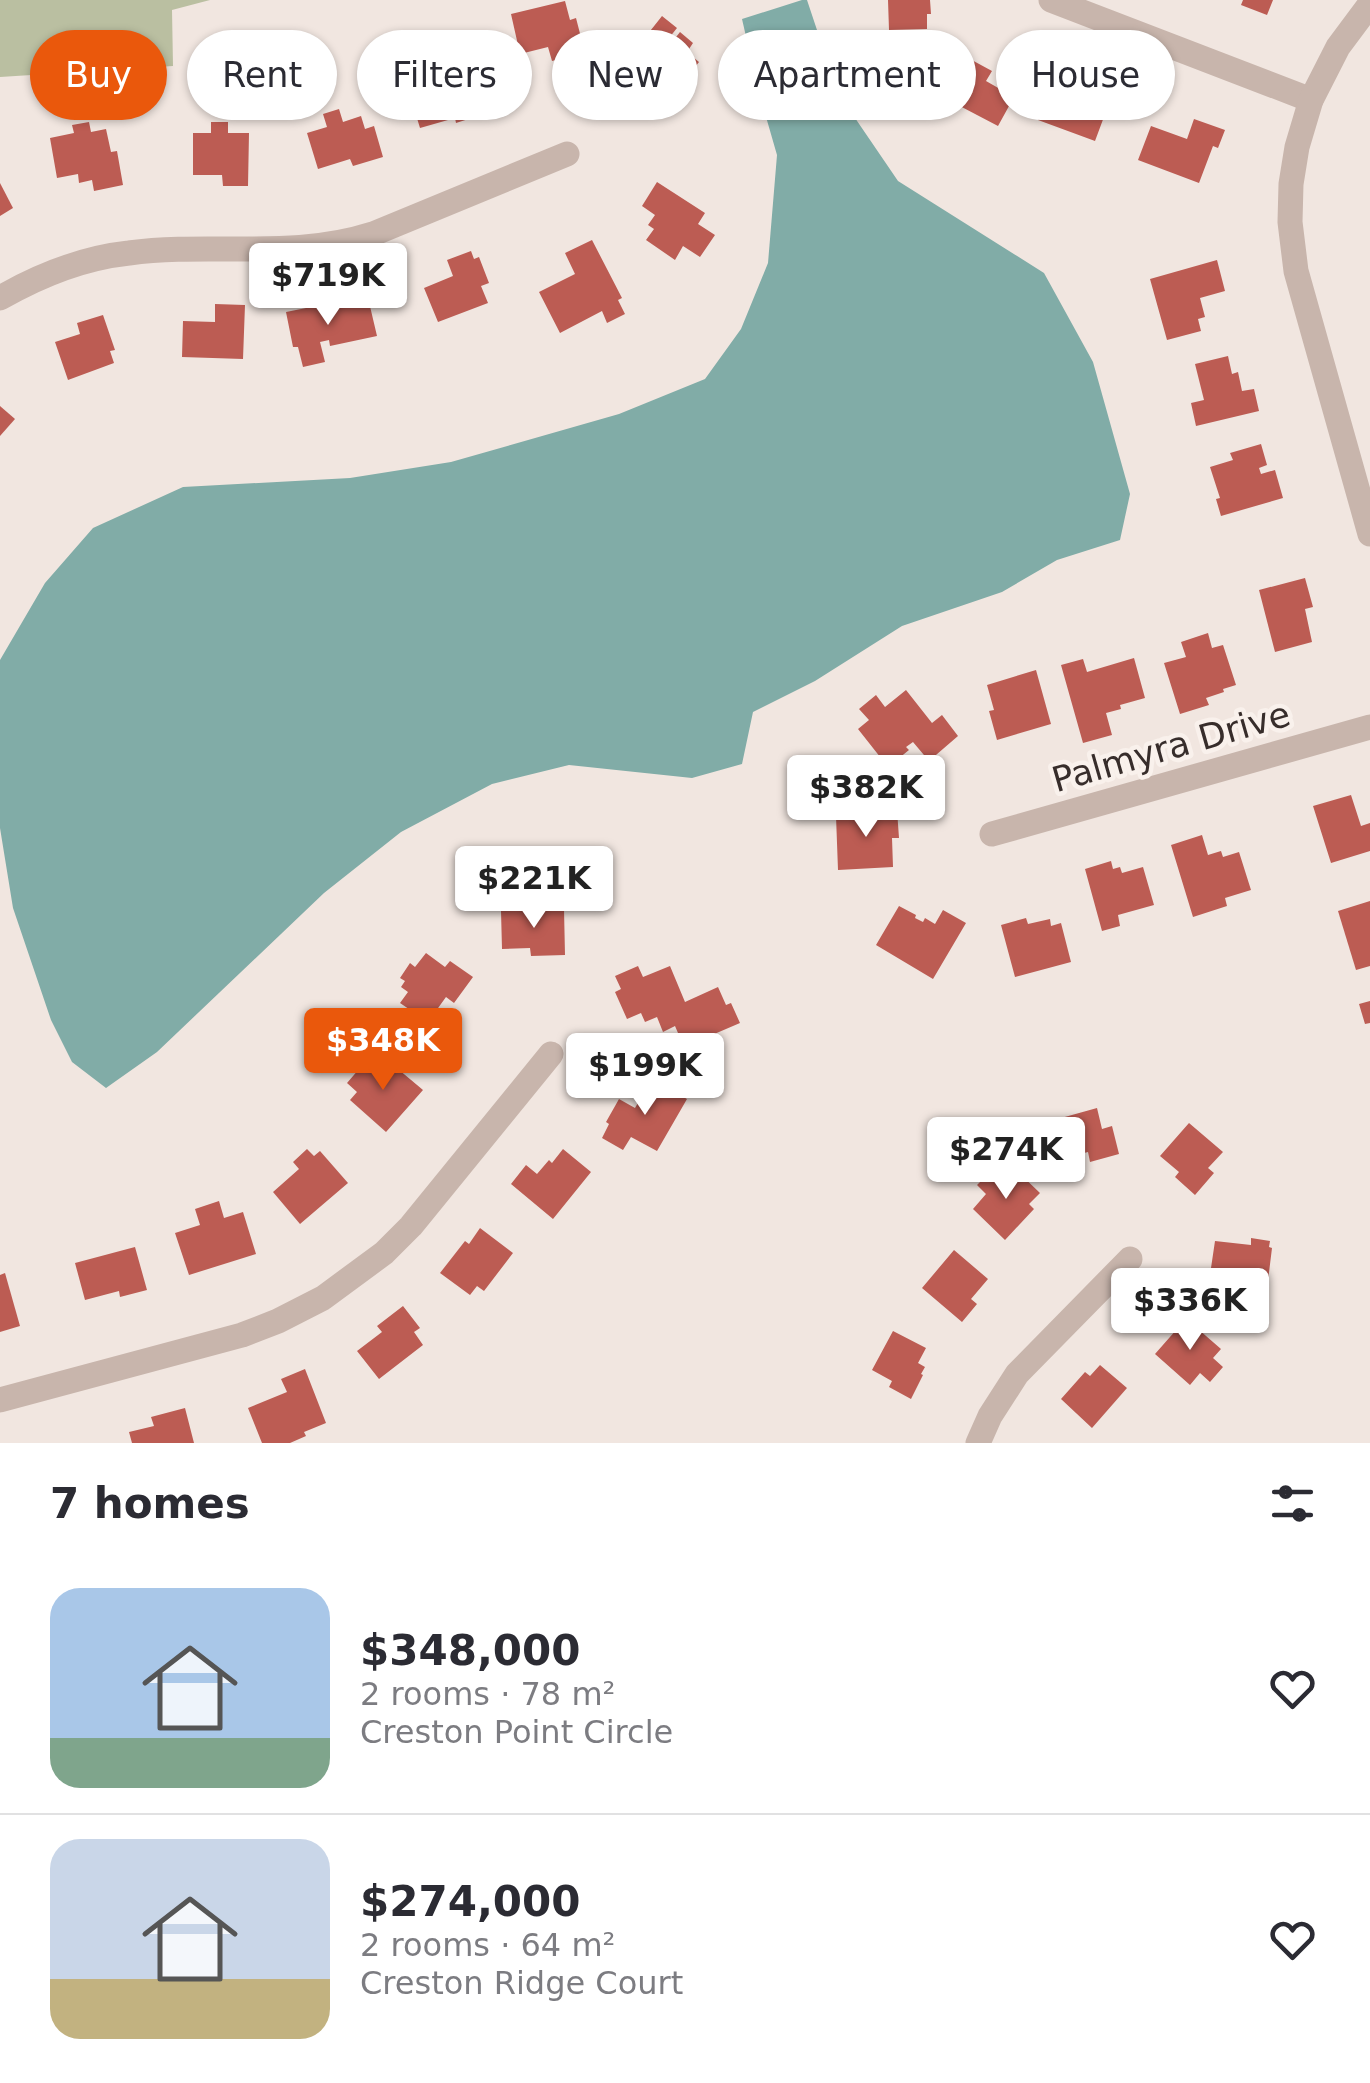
<!DOCTYPE html>
<html lang="en">
<head>
<meta charset="utf-8">
<style>
  body { margin:0; font-family:"DejaVu Sans",sans-serif; background:#f2f2f3; color:#2b2b33; height:100vh; display:flex; flex-direction:column; font-size:38px; white-space:nowrap }
  * { box-sizing:border-box; margin:0 }
  p { font-size:32px; color:#7c7c81 }
  .icon { flex:none; width:55px; height:55px; fill:none; stroke:currentColor; stroke-width:2; stroke-linecap:round; stroke-linejoin:round }
  .map { position:relative; height:1443px; overflow:hidden }
  .panel { display:flex; flex-direction:column; background:#fff; flex:1 }
  .panel>* { flex:none }
  .banner { position:absolute; left:30px; top:30px; width:1310px; height:90px; display:flex; gap:20px }
  .price { position:absolute; translate:-50% -85px; padding:0 22px; border-radius:10px; background:#fff; color:#222; font-size:32px; line-height:65px; filter:drop-shadow(0 2px 5px #0008) }
  .price::after { content:''; position:absolute; left:50%; top:60px; width:30px; height:22px; margin-left:-15px; background:inherit; clip-path:polygon(0 0,100% 0,50% 100%) }
  .price.selected { background:#ea580c; color:#fff }
  ul { padding:0; list-style:none }
  li { display:flex; align-items:center; gap:30px; height:250px; padding:0 50px }
  li+li { border-top:2px solid #e1e1e2 }
  li span { display:grid; place-items:center; flex:none; width:280px; height:200px; border-radius:30px; color:#555 }
  li>.icon { margin-inline-start:auto }
  span .icon { width:120px; height:120px; fill:#fffc; stroke-width:1 }
  li b { font-size:42px }
  h2 { display:flex; justify-content:space-between; align-items:center; height:120px; padding:0 50px; font-size:42px }
  .tag { padding:0 35px; border-radius:45px; background:#fff; box-shadow:0 2px 8px #0004; font-size:35px; line-height:90px }
  .tag.selected { background:#ea580c; color:#fff }
  .map>svg:first-child { display:block }
</style>
</head>
<body>
<div class="map">
<svg width="1370" height="1443" viewBox="0 0 1370 1443">
  <rect width="100%" height="100%" fill="#f1e6e0"/>
  <path fill="#babfa1" d="M0 0H210L172 10 173 66 0 77Z"/>
  <path fill="#81aca7" d="M802 0H807L838 93 898 181 1044 273 1093 362 1130 494 1120 540 1057 560 1002 592 902 626 815 681 753 712 742 764 692 778 569 765 492 784 401 832 324 893 157 1052 106 1088 72 1062 51 1020 13 908 0 828V660L45 583 93 528 183 487 350 478 451 462 619 414 705 379 741 329 768 263 777 155 758 89 742 19Z"/>
  <g fill="#bc5c53">
    <path d="M888 0H930L931 14H927V29L889 30Z"/>
    <path d="M1243 0H1273L1267 15 1241 5Z"/>
    <path d="M565 1 570 20 576 18 585 53 552 61 548 47 520 54 511 14Z"/>
    <path d="M662 16 677 28 669 38 673 41 680 32 693 43 687 52 699 62 664 106 644 91 652 81 640 71 646 65 632 54Z"/>
    <path d="M957 52 992 71 986 81 1014 97 998 126 935 93Z"/>
    <path d="M442 70 445 78 461 73 465 87 475 85 484 114 456 123 455 118 420 128 409 92 429 86 426 74Z"/>
    <path d="M1052 83 1069 89 1071 83 1111 98 1095 141 1038 120Z"/>
    <path d="M339 109 343 122 361 116 365 129 374 126 383 157 353 166 350 159 318 169 307 133 327 127 323 114Z"/>
    <path d="M1194 119 1225 130 1218 148 1213 146 1199 183 1138 160 1151 126 1187 139Z"/>
    <path d="M89 122 91 132 106 129 111 152 117 151 123 185 94 191 92 180 79 183 78 174 57 178 50 138 74 133 72 125Z"/>
    <path d="M211 122H228V133H249L248 186H223L222 175H193V133H211Z"/>
    <path d="M657 182 705 213 698 224 715 235 700 257 683 246 675 260 646 240 654 229 648 225 655 215 642 206Z"/>
    <path d="M0 183 13 208 0 216Z"/>
    <path d="M592 240 622 298 618 300 625 314 607 323 602 311 560 333 539 292 575 274 565 253Z"/>
    <path d="M471 251 474 259 479 257 489 283 481 286 488 303 438 322 424 288 453 276 447 260Z"/>
    <path d="M1217 260 1225 291 1200 298 1205 317 1198 319 1201 331 1167 340 1150 279Z"/>
    <path d="M341 301 343 308 369 302 377 336 330 346 329 340 320 342 325 362 303 367 298 347H293L286 312Z"/>
    <path d="M215 304 245 305 243 359 182 357 183 321 215 322Z"/>
    <path d="M103 315 115 350 110 351 114 363 68 380 55 342 80 334 77 323Z"/>
    <path d="M1228 356 1232 374 1238 372 1242 391 1254 389 1259 411 1196 426 1191 403 1204 400 1195 364Z"/>
    <path d="M0 406 15 419 0 436Z"/>
    <path d="M1261 444 1267 465 1259 468 1261 474 1275 470 1283 498 1221 516 1216 499 1220 498 1210 467 1233 460 1230 453Z"/>
    <path d="M1305 578 1313 607 1305 609 1312 642 1275 652 1259 590Z"/>
    <path d="M1208 633 1212 648 1223 645 1236 685 1223 689 1224 692 1206 698 1209 705 1180 714 1164 663 1186 657 1181 642Z"/>
    <path d="M1134 658 1145 698 1120 705 1121 709 1106 713 1112 735 1083 743 1061 665 1083 659 1087 672Z"/>
    <path d="M1036 670 1051 724 997 740 989 711 994 710 987 685Z"/>
    <path d="M906 690 932 723 942 715 958 736 929 761 913 742 906 747 909 750 888 767 858 729 869 720 859 709 876 695 885 707Z"/>
    <path d="M1351 795 1361 826 1370 823V851L1331 863 1313 806Z"/>
    <path d="M897 810 899 838H892L893 867 838 870 836 816Z"/>
    <path d="M1202 835 1208 855 1221 851 1223 857 1239 852 1251 890 1225 898 1227 906 1193 917 1171 845Z"/>
    <path d="M1111 861 1113 869 1120 867 1122 873 1143 867 1154 905 1118 915 1120 926 1102 931 1085 869Z"/>
    <path d="M1370 901V966L1356 970 1338 911Z"/>
    <path d="M899 906 916 915 915 918 923 922 925 918 935 924 943 910 966 923 933 979 876 945Z"/>
    <path d="M564 909 565 955 531 956 530 948 502 949 501 911Z"/>
    <path d="M1026 918 1028 924 1050 919 1051 926 1061 923 1071 962 1015 977 1001 925Z"/>
    <path d="M426 953 445 967 450 961 473 977 454 1003 446 997 428 1022 400 1003 408 992 401 987 405 981 400 978 410 963 415 967Z"/>
    <path d="M638 966 643 977 670 966 685 1002 718 987 726 1005 731 1003 740 1023 684 1047 675 1026 663 1032 657 1017 645 1022 641 1013 627 1019 615 992 621 989 615 976Z"/>
    <path d="M1370 1001V1023L1365 1024 1359 1004Z"/>
    <path d="M386 1059 423 1090 386 1132 350 1100 357 1092 347 1083 366 1061 377 1070Z"/>
    <path d="M652 1079 687 1099 657 1151 631 1137 623 1150 602 1138 609 1124 606 1122 619 1099 635 1108Z"/>
    <path d="M1097 1108 1102 1129 1112 1126 1119 1154 1090 1162 1088 1152 1065 1158 1054 1120Z"/>
    <path d="M1189 1123 1223 1152 1208 1168 1214 1173 1195 1195 1175 1177 1179 1172 1160 1156Z"/>
    <path d="M307 1149 314 1156 320 1151 348 1183 300 1224 273 1192 299 1169 293 1162Z"/>
    <path d="M563 1149 591 1172 553 1219 511 1184 526 1165 537 1174 549 1160 552 1163Z"/>
    <path d="M1013 1167 1040 1193 1029 1204 1034 1209 1005 1240 973 1209 986 1194 977 1185 990 1172 1000 1181Z"/>
    <path d="M219 1201 224 1218 243 1212 256 1254 189 1275 175 1233 200 1225 195 1209Z"/>
    <path d="M480 1228 513 1253 484 1291 477 1286 470 1295 440 1273 465 1241 469 1244Z"/>
    <path d="M1251 1238 1270 1241 1269 1247 1272 1248 1266 1297 1231 1293 1234 1271 1211 1268 1215 1241 1251 1245Z"/>
    <path d="M135 1247 147 1290 120 1297 119 1291 85 1300 75 1263Z"/>
    <path d="M954 1250 988 1279 971 1299 977 1304 962 1322 922 1288Z"/>
    <path d="M5 1273 20 1326 0 1332V1275Z"/>
    <path d="M403 1306 420 1328 414 1332 423 1345 379 1379 357 1351 382 1332 377 1326Z"/>
    <path d="M1183 1316 1221 1349 1213 1358 1223 1367 1210 1382 1200 1373 1190 1385 1155 1354 1177 1329 1174 1326Z"/>
    <path d="M893 1331 926 1348 918 1363 925 1367 921 1374 923 1375 911 1399 889 1387 892 1381 872 1370Z"/>
    <path d="M1100 1365 1127 1388 1092 1428 1061 1399 1085 1372 1090 1376Z"/>
    <path d="M305 1369 326 1423 304 1432 306 1436 290 1443H262L248 1408 287 1392 281 1379Z"/>
    <path d="M185 1408 194 1443H132L129 1432 154 1426 151 1417Z"/>
  </g>
  <g fill="none" stroke-linecap="round" stroke-linejoin="round">
    <g stroke="#c8b5ac" stroke-width="25">
      <path d="M1051 0 1311 100"/>
      <path d="M1370 4 1338 47 1311 100 1297 147 1291 184 1290 222 1296 271 1370 534"/>
      <path d="M0 298C40 275 82 258 129 253 212 242 292 260 373 234L567 154"/>
      <path d="M992 834 1370 727"/>
      <path d="M0 1400 242 1335 278 1321 323 1298 384 1253 411 1226 551 1054"/>
      <path d="M978 1443 990 1416 1017 1374 1130 1259"/>
    </g>
  </g>
  <g text-anchor="middle" stroke-width="9" stroke-linejoin="round" paint-order="stroke">
    <g font-size="35" fill="#372d2b" stroke="#f9f1ec">
      <text transform="translate(1171 747) rotate(-16)" y="12">Palmyra Drive</text>
    </g>
  </g>
</svg>
<b class="price" style="left:328px;top:328px">$719K</b>
<b class="price" style="left:866px;top:840px">$382K</b>
<b class="price" style="left:534px;top:931px">$221K</b>
<b class="price selected" style="left:383px;top:1093px">$348K</b>
<b class="price" style="left:645px;top:1118px">$199K</b>
<b class="price" style="left:1006px;top:1202px">$274K</b>
<b class="price" style="left:1190px;top:1353px">$336K</b>
<div class="banner">
<a class="tag selected">Buy</a>
<a class="tag">Rent</a>
<a class="tag">Filters</a>
<a class="tag">New</a>
<a class="tag">Apartment</a>
<a class="tag">House</a>
</div>
</div>
<section class="panel">
<h2>7 homes<svg class="icon" aria-label="filters" viewBox="0 0 24 24"><path d="M4 7h16M4 17h16"/><circle cx="9" cy="7" r="2"/><circle cx="15" cy="17" r="2"/></svg></h2>
<ul>
<li><span style="background:linear-gradient(#a9c7e8 75%,#7fa58c 0)"><svg class="icon" aria-label="home" viewBox="0 0 24 24"><path d="M3 11l9-7 9 7M6 9v11h12V9"/></svg></span><div><b>$348,000</b><p>2 rooms · 78 m²</p><p>Creston Point Circle</p></div><svg class="icon" aria-label="heart" viewBox="0 0 24 24"><path d="M12 20l-8-8c-3-5 5-10 8-4 3-6 11-1 8 4z"/></svg></li>
<li><span style="background:linear-gradient(#c9d6e8 70%,#c2b280 0)"><svg class="icon" aria-label="home" viewBox="0 0 24 24"><path d="M3 11l9-7 9 7M6 9v11h12V9"/></svg></span><div><b>$274,000</b><p>2 rooms · 64 m²</p><p>Creston Ridge Court</p></div><svg class="icon" aria-label="heart" viewBox="0 0 24 24"><path d="M12 20l-8-8c-3-5 5-10 8-4 3-6 11-1 8 4z"/></svg></li>
</ul>
</section>
</body>
</html>
